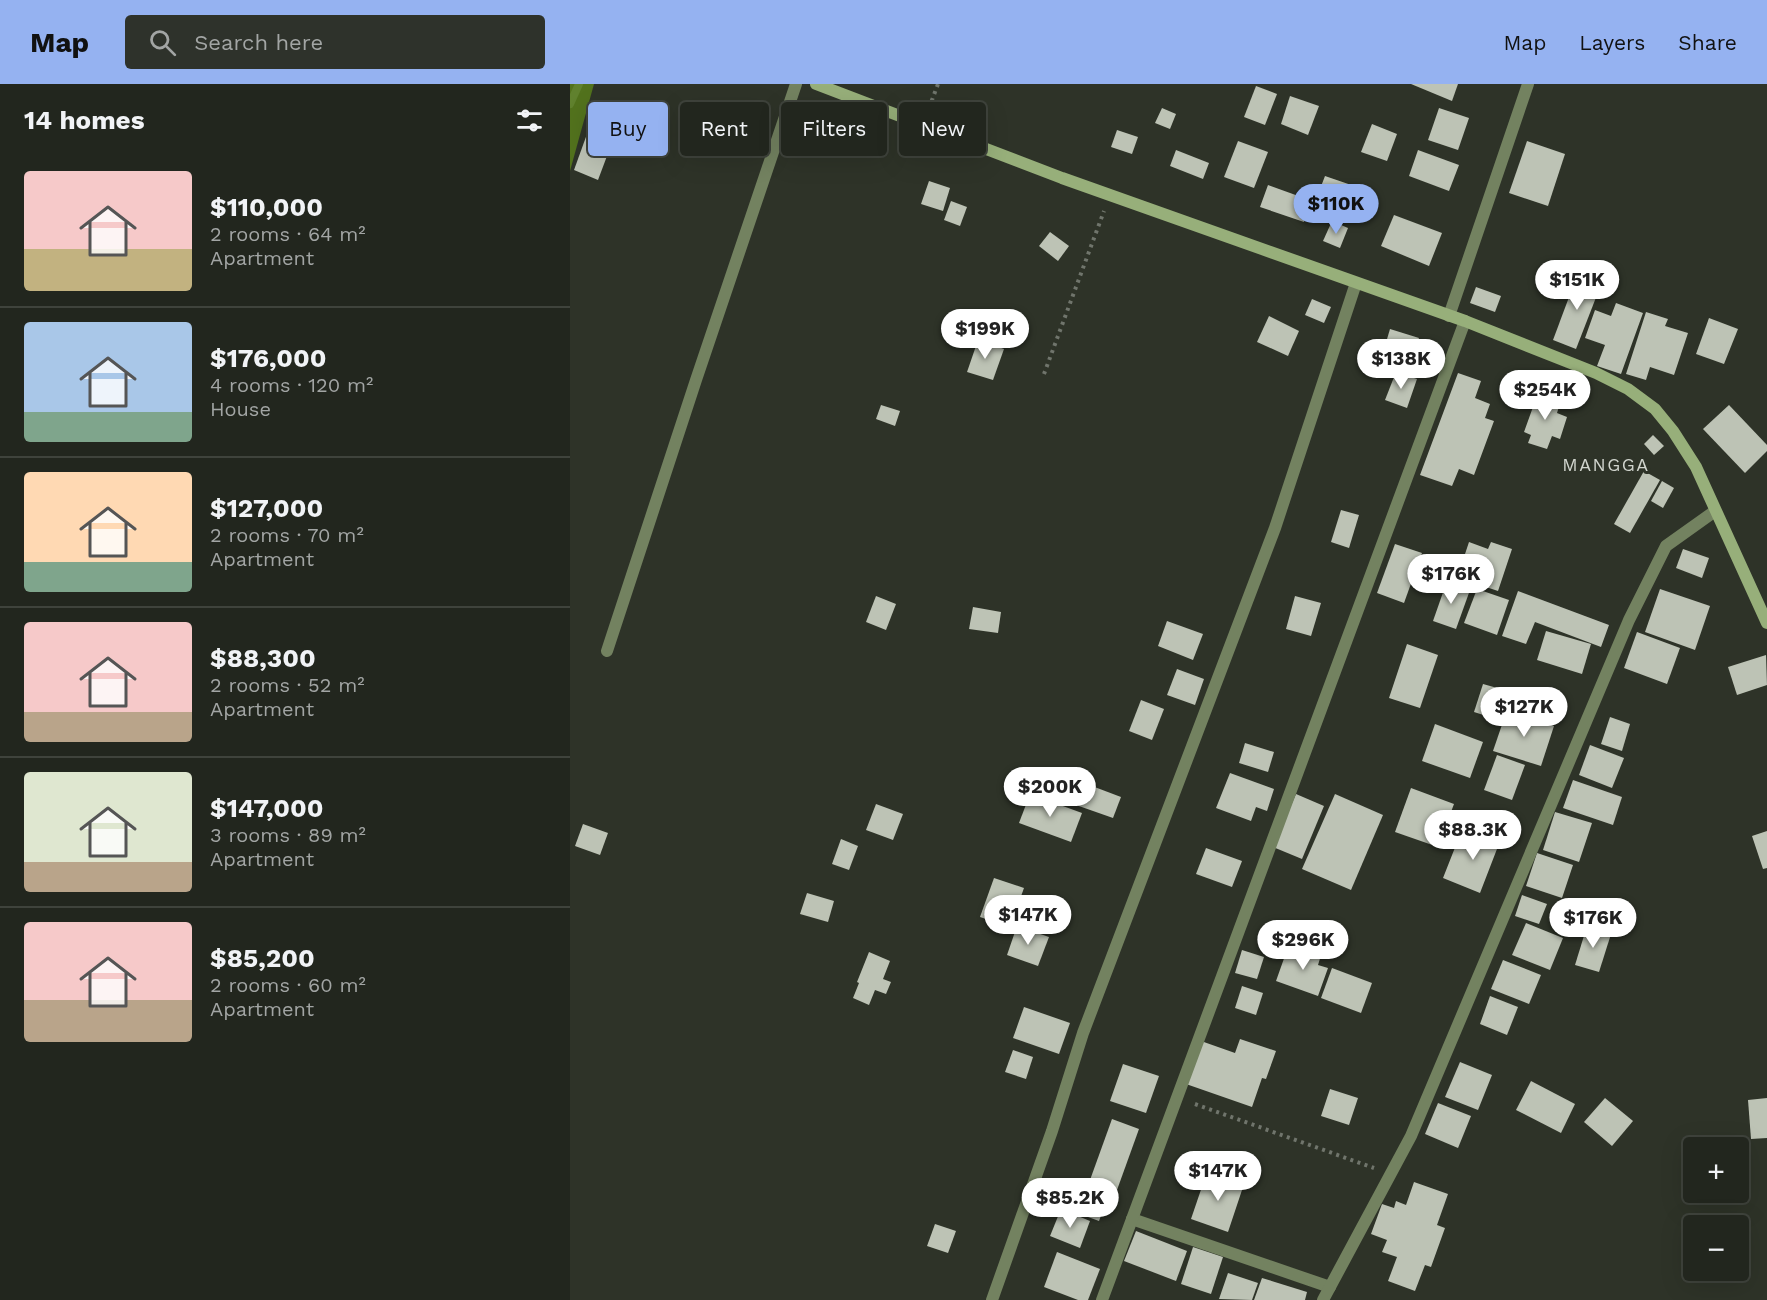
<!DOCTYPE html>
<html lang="en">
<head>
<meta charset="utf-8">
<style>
  body { margin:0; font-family:"Work Sans",sans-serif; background:#2e322b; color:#f1f3f6; height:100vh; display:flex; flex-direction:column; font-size:22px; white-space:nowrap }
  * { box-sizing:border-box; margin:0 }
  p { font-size:20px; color:#a2a5a4 }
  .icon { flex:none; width:33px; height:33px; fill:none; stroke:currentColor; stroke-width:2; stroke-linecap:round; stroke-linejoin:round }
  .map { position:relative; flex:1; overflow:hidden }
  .sheet { display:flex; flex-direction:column; background:#22261e; width:570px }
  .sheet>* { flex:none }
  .guide { position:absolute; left:18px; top:18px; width:570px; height:54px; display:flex; gap:12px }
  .fabs { position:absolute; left:1113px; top:1053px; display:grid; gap:12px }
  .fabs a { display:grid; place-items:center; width:66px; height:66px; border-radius:6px; background:#22261e; box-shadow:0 6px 24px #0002,0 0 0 2px #3f433c; font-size:30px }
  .price { position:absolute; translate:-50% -51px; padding:0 14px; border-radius:21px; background:#fff; color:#222; font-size:20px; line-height:39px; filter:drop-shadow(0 2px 3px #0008) }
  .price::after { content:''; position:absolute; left:50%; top:36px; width:18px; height:14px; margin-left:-9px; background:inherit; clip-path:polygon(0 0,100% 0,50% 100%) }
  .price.active { background:#95b2f1; color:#111 }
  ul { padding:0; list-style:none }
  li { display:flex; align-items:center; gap:18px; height:150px; padding:0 24px }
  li+li { border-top:2px solid #3f433c }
  li span { display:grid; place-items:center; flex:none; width:168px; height:120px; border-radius:6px; color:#555 }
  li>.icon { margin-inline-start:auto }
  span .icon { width:72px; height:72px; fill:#fffc; stroke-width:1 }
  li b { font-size:26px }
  h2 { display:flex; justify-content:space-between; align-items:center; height:72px; padding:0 24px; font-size:26px }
  .chip { padding:0 21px; border-radius:6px; background:#22261e; box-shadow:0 6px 24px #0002,0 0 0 2px #3f433c; font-size:21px; line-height:54px }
  .chip.active { background:#95b2f1; color:#111 }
  header { display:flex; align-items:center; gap:36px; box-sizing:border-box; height:84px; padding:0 30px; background:#95b2f1; color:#111 }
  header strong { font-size:28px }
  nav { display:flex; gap:33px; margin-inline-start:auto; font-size:21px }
  .search { width:420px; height:54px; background:#2e322b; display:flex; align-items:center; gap:15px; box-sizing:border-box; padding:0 21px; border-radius:6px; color:#a2a5a4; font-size:22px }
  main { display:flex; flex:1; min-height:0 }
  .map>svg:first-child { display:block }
</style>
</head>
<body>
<header>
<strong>Map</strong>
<div class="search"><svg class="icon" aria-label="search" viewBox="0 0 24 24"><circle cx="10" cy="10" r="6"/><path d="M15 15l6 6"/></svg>Search here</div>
<nav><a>Map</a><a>Layers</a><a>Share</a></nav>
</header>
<main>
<section class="sheet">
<h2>14 homes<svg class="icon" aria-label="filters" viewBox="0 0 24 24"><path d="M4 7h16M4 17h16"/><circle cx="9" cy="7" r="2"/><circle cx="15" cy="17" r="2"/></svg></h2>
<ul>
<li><span style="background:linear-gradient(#f6c9c9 65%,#c2b280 0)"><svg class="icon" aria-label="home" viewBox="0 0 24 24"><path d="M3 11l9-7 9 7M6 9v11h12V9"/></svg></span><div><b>$110,000</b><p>2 rooms · 64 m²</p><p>Apartment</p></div></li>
<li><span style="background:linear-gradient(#a9c7e8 75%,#7fa58c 0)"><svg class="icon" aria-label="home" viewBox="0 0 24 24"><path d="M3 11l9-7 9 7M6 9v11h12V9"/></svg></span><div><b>$176,000</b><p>4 rooms · 120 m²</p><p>House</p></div></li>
<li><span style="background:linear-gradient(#ffd9b3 75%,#7fa58c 0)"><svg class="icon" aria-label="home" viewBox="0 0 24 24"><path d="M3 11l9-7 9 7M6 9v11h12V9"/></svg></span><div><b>$127,000</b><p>2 rooms · 70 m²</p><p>Apartment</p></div></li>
<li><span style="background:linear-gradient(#f6c9c9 75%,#b9a48a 0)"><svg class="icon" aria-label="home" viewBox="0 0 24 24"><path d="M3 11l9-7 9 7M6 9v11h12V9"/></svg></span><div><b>$88,300</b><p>2 rooms · 52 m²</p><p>Apartment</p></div></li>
<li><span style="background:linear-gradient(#dfe7d0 75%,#b9a48a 0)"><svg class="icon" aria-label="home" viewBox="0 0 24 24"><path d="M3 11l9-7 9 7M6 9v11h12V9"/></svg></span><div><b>$147,000</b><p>3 rooms · 89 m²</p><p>Apartment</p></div></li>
<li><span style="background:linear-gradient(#f6c9c9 65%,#b9a48a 0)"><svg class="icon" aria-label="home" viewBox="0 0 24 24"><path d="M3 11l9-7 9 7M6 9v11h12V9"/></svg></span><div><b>$85,200</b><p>2 rooms · 60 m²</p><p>Apartment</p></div></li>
</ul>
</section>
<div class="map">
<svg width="1197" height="1216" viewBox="0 0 1197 1216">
  <rect width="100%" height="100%" fill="#2e3328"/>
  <path fill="#52721d" d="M0 0H24L0 87Z"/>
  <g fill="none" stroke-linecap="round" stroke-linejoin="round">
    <path stroke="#60812e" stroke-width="8" d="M0 20 9 0"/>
  </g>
  <g fill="#bdc3b5">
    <path d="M841 0H888L882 17Z"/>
    <path d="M686 2 707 10 695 41 674 33Z"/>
    <path d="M720 12 749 22 738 51 711 40Z"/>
    <path d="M592 24 606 30 600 45 585 39Z"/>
    <path d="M869 24 899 34 888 66 858 56Z"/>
    <path d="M21 39 46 48 28 96 4 86Z"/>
    <path d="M802 40 827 50 817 77 791 68Z"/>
    <path d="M547 46 568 53 562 70 541 63Z"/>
    <path d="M668 57 698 68 684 104 654 93Z"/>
    <path d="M957 57 995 70 978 122 939 109Z"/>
    <path d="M606 66 639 79 633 95 600 82Z"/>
    <path d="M848 66 889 81 879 107 839 92Z"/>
    <path d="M755 92 790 104 780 130 758 122 752 138 736 132 734 138 690 123 698 101 745 118Z"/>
    <path d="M359 97 380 104 373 127 351 120Z"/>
    <path d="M381 117 397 123 390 142 374 136Z"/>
    <path d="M824 131 872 149 859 182 811 162Z"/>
    <path d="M762 137 778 144 770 164 753 157Z"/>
    <path d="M480 148 499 162 488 177 469 162Z"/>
    <path d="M1008 189 1032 198 1006 265 983 256Z"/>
    <path d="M906 203 931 212 925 228 900 219Z"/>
    <path d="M742 215 761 223 754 239 735 231Z"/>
    <path d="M1046 219 1073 229 1051 290 1027 282 1035 261 1015 254 1025 226 1041 232Z"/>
    <path d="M1076 228 1098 235 1095 242 1118 249 1104 291 1080 283 1076 296 1056 290Z"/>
    <path d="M699 232 729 247 718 272 687 258Z"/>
    <path d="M1139 234 1168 245 1154 280 1126 270Z"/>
    <path d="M820 245 849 254 839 281 812 272Z"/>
    <path d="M408 256 434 265 423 296 397 288Z"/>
    <path d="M826 288 847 295 837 324 815 316Z"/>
    <path d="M888 289 911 297 905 314 920 320 915 334 924 337 904 391 889 385 882 402 850 391Z"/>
    <path d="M968 309 991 316 987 329 997 333 990 355 982 352 977 365 958 359 961 351 954 348Z"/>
    <path d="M311 321 330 327 325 342 306 335Z"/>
    <path d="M1159 321 1197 361V367L1175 389 1133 345Z"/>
    <path d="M1083 351 1094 362 1084 371 1074 360Z"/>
    <path d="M1074 387 1090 396 1060 449 1044 440Z"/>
    <path d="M1092 397 1104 404 1093 424 1081 417Z"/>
    <path d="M771 426 789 431 779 464 761 458Z"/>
    <path d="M899 458 918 465 921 458 942 465 928 507 874 489 877 478 891 482Z"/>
    <path d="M825 460 852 469 834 519 807 509Z"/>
    <path d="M1113 465 1139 474 1132 494 1106 484Z"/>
    <path d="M877 497 900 506 886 545 863 537Z"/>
    <path d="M907 505 939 516 927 551 894 539Z"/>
    <path d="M1090 505 1140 522 1125 566 1075 548Z"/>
    <path d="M948 507 1039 541 1031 563 965 538 956 560 932 552Z"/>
    <path d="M306 512 326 520 316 546 296 538Z"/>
    <path d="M725 512 751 519 741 552 716 545Z"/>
    <path d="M403 523 431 528 428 549 399 545Z"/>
    <path d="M597 537 633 550 623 576 588 562Z"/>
    <path d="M976 547 1021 560 1012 590 967 576Z"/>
    <path d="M1067 548 1110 564 1097 600 1054 584Z"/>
    <path d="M837 560 868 571 850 624 819 614Z"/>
    <path d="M1196 571 1197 601 1167 611 1158 583Z"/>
    <path d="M607 585 634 595 625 621 597 611Z"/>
    <path d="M913 600 938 607 929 636 904 628Z"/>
    <path d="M571 616 594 625 582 656 559 647Z"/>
    <path d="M937 626 984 642 971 682 923 667Z"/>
    <path d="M1040 633 1060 640 1052 667 1031 660Z"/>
    <path d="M865 640 913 658 900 694 852 677Z"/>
    <path d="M675 659 704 668 698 688 669 679Z"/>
    <path d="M1020 661 1054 674 1042 704 1009 691Z"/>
    <path d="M927 671 955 681 942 716 914 706Z"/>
    <path d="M660 689 704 705 697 727 686 723 681 737 646 724Z"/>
    <path d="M1003 696 1052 713 1043 741 993 724Z"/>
    <path d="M514 699 551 713 543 734 506 721Z"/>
    <path d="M841 704 884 720 868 763 825 748Z"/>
    <path d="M460 710 512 729 501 758 449 739Z"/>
    <path d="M726 710 754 722 732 775 703 763Z"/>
    <path d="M765 710 813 731 781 806 732 785Z"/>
    <path d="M306 720 333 730 323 756 296 746Z"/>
    <path d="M985 728 1022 739 1009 778 973 766Z"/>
    <path d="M13 740 38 749 30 771 5 762Z"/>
    <path d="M909 743 932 752 910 809 873 794 886 761 900 767Z"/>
    <path d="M1197 747V784L1193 785 1182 752Z"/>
    <path d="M271 755 288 762 279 786 262 780Z"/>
    <path d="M636 764 672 777 662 803 626 790Z"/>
    <path d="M967 769 1003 781 992 814 956 802Z"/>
    <path d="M424 794 454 804 440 843 410 833Z"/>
    <path d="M237 809 264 817 258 838 230 830Z"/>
    <path d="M952 811 977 820 969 840 945 832Z"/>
    <path d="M956 839 993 854 980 886 942 871Z"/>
    <path d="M447 842 479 853 468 882 437 871Z"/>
    <path d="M1017 842 1041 850 1029 888 1005 881Z"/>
    <path d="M735 862 752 868 748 881 758 884 748 912 706 897 717 866 732 871Z"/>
    <path d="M672 866 694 873 687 895 665 889Z"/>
    <path d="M299 868 320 877 313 895 321 898 316 910 305 906 299 921 283 914 289 899 287 898Z"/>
    <path d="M933 876 971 891 959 920 921 905Z"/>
    <path d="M762 884 802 899 791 929 751 914Z"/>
    <path d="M672 902 693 909 686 931 665 924Z"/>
    <path d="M920 912 948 923 937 951 910 940Z"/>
    <path d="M454 923 500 939 489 970 443 954Z"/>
    <path d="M670 955 706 967 696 995 692 994 682 1023 616 1000 631 957 665 969Z"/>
    <path d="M443 966 463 973 456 995 435 988Z"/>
    <path d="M890 978 922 991 908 1026 875 1013Z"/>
    <path d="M553 980 589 992 576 1029 540 1017Z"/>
    <path d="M961 997 1005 1020 991 1049 946 1026Z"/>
    <path d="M760 1005 788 1014 779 1041 751 1032Z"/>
    <path d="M1035 1014 1063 1037 1042 1062 1014 1038Z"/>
    <path d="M1197 1014V1054L1181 1055 1178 1016Z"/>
    <path d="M868 1019 901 1032 888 1064 855 1050Z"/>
    <path d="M542 1035 569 1045 547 1106 520 1096Z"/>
    <path d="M637 1088 674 1100 658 1148 621 1135Z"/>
    <path d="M844 1098 878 1110 867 1141 875 1144 861 1183 855 1181 845 1207 818 1197 827 1173 812 1168 817 1156 801 1150 812 1120 824 1124 826 1117 836 1121Z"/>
    <path d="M509 1099 539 1110 529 1137 499 1126Z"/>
    <path d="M491 1125 520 1137 510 1164 480 1152Z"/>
    <path d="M365 1140 386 1147 378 1169 357 1162Z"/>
    <path d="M566 1147 617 1167 606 1197 554 1177Z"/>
    <path d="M623 1163 653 1173 641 1210 611 1200Z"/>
    <path d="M487 1168 530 1185 518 1216H508L474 1203Z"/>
    <path d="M658 1189 688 1199 682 1216 649 1215Z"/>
    <path d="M692 1194 737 1208 735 1216H684Z"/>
  </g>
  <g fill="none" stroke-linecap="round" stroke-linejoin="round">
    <g stroke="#70756c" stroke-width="4" stroke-dasharray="3 4.5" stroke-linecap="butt">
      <path d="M359 24 368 0"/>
      <path d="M474 290 534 127"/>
      <path d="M625 1020 804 1084"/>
    </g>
    <g stroke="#738260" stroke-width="12">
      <path d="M879 232 958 0"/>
      <path d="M37 567 126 296 226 0"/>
      <path d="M562 1135 760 1203"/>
      <path d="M422 1216 482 1047 513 949 705 444 786 199"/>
      <path d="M532 1216 895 237"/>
      <path d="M753 1216 841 1052 1059 536 1096 462 1145 427"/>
    </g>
    <path stroke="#97af7a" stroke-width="12" d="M246 0 492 94 895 237 1026 289 1058 305 1085 325 1103 347 1126 383 1197 539"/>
  </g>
  <g text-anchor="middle" stroke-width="6" stroke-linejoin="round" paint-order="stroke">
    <g font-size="18" letter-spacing="1.5" fill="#d1d5ce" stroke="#2e3328">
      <text x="1036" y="387">MANGGA</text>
    </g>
  </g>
</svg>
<div class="fabs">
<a>+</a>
<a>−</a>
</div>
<b class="price active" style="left:766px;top:151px">$110K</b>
<b class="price" style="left:1007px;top:227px">$151K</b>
<b class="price" style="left:415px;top:276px">$199K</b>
<b class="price" style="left:831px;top:306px">$138K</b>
<b class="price" style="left:975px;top:337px">$254K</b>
<b class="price" style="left:881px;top:521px">$176K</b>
<b class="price" style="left:954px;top:654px">$127K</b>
<b class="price" style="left:480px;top:734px">$200K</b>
<b class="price" style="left:903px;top:777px">$88.3K</b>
<b class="price" style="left:458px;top:862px">$147K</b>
<b class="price" style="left:1023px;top:865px">$176K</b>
<b class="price" style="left:733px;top:887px">$296K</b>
<b class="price" style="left:648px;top:1118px">$147K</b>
<b class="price" style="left:500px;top:1145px">$85.2K</b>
<div class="guide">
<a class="chip active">Buy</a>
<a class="chip">Rent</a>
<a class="chip">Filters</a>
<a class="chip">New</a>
</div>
</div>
</main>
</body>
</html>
